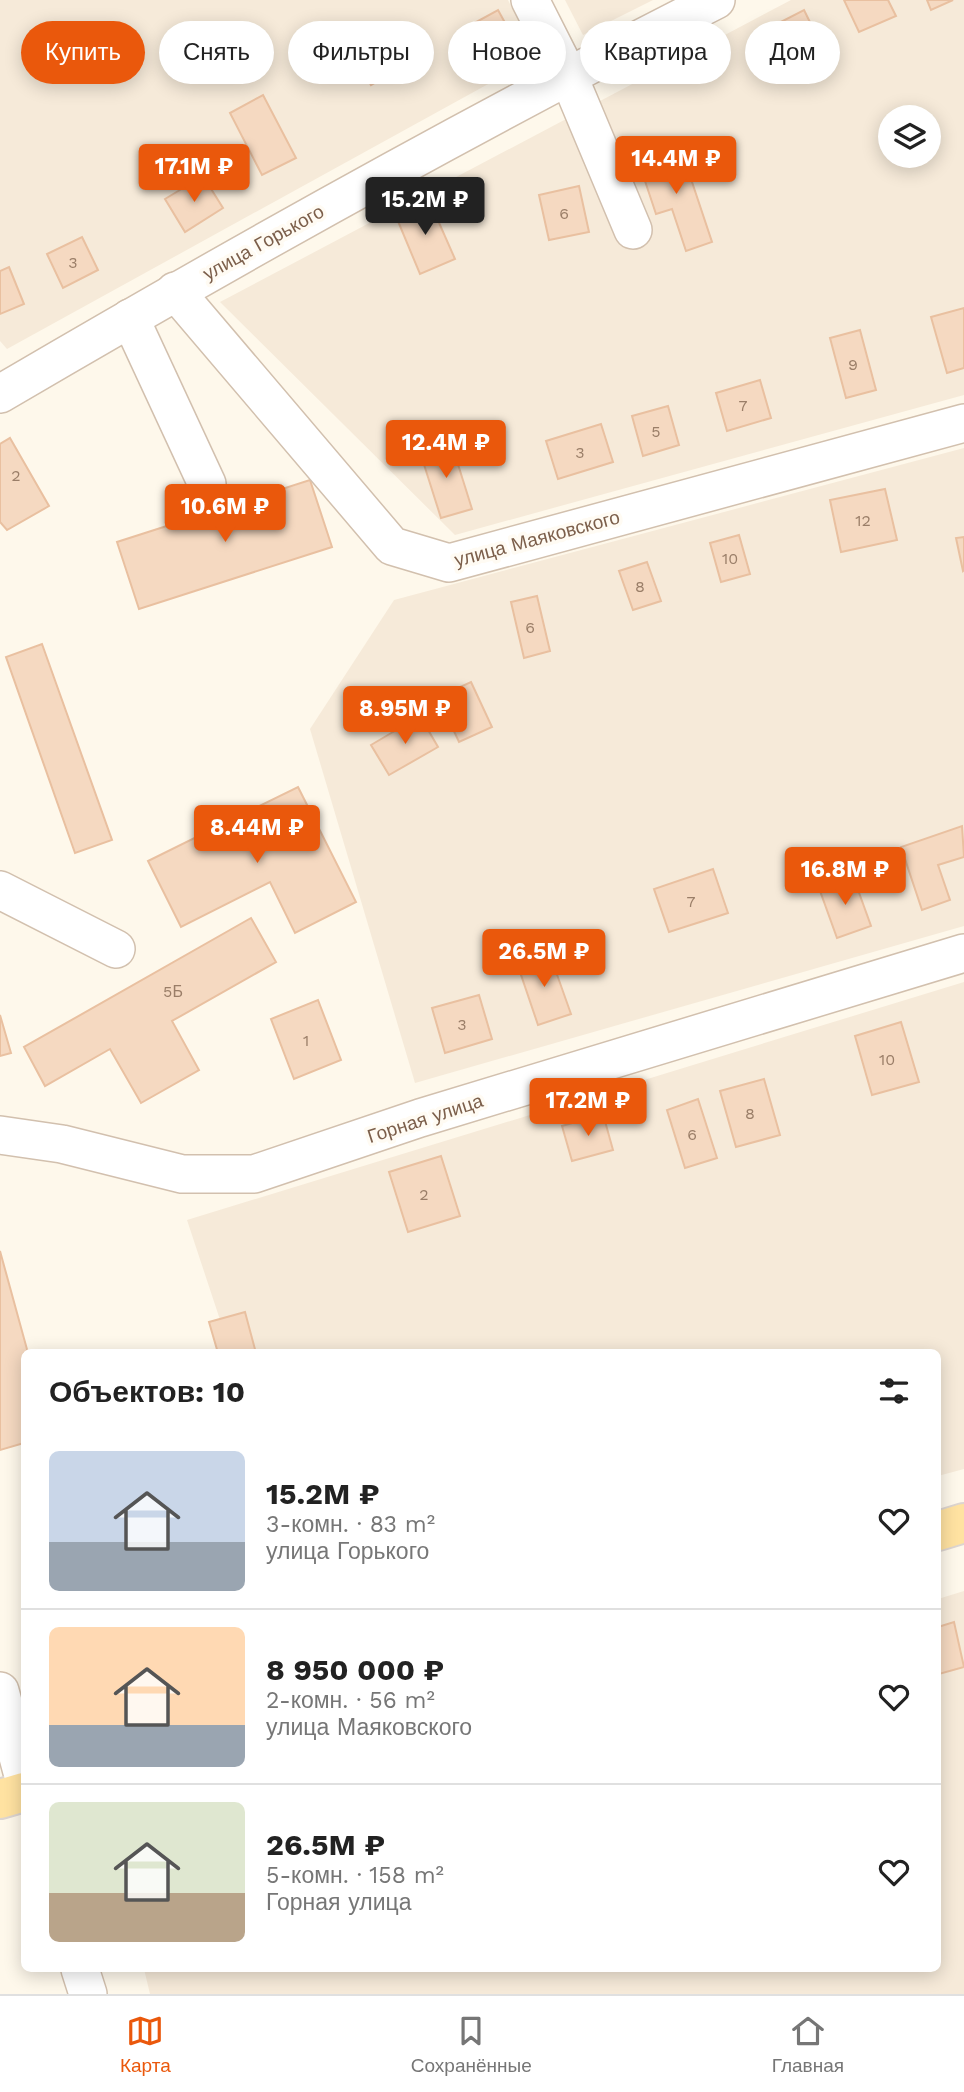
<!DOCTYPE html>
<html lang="ru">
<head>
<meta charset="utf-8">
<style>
  body { margin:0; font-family:"Work Sans",sans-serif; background:#f6f6f6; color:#222; height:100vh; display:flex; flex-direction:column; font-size:26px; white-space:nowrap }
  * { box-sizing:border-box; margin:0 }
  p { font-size:23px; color:#767676 }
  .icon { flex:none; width:38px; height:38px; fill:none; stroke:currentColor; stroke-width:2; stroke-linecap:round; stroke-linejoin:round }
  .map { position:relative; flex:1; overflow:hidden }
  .sheet { position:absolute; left:21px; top:1349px; width:920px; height:623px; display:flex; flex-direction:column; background:#fff; border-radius:10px; box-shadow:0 4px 18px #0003 }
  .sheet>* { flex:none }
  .top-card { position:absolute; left:21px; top:21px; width:922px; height:63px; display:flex; gap:14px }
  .tools { position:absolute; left:878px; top:105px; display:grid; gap:14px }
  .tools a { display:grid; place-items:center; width:63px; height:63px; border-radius:50%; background:#fff; box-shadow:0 4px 18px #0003; font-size:35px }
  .price { position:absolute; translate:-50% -60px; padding:0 16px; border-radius:7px; background:#ea580c; color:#fff; font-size:23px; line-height:46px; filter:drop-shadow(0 2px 4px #0008) }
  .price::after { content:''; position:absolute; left:50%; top:42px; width:21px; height:16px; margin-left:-10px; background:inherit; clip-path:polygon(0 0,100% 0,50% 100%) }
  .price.on { background:#222; color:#fff }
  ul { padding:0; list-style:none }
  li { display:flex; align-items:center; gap:21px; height:175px; padding:0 28px }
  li+li { border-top:2px solid #e0e0e0 }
  li span { display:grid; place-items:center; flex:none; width:196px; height:140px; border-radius:10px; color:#555 }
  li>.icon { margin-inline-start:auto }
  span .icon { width:84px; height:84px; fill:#fffc; stroke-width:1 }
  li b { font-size:30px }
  h2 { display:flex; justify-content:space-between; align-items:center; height:84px; padding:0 28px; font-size:30px }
  .chip { padding:0 24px; border-radius:32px; background:#fff; box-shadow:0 4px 18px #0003; font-size:24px; line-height:63px }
  .chip.on { background:#ea580c; color:#fff }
  .tab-bar { display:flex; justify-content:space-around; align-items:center; height:98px; border-top:2px solid #e0e0e0; background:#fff; font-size:19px; color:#767676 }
  .tab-bar a { display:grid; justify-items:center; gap:4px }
  .tab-bar .on { color:#ea580c }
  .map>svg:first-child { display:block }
</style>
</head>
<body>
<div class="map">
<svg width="964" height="1994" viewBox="0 0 964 1994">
  <rect width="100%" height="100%" fill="#fef8eb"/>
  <g fill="#f6ead9" fill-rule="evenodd">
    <path d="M0 0H508L537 57 7 349 0 341Z"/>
    <path d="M565 0H653L583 35Z"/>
    <path d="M791 0H964V395L455 535 220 302ZM891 117H929V156H891Z"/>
    <path d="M964 448V926L415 1083 310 729 394 600Z"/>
    <path d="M964 982V1469L938 1476V1353H231L187 1220Z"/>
    <path d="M964 1591V1994H150L144 1969H938V1599Z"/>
  </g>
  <g fill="#f5d9c1" stroke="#e9c0a0" stroke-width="2">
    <path d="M844 0H888L896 16 859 32Z"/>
    <path d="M927 0H953L931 10Z"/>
    <path d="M498 10 515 41 475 63 458 32Z"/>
    <path d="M804 10 828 59 795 76 771 27Z"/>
    <path d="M392 47 403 66 371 85 360 65Z"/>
    <path d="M263 95 296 158 262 175 230 113Z"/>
    <path d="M681 149 712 242 686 251 672 209 656 214 639 163Z"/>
    <path d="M203 176 223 208 185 232 165 199Z"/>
    <path d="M579 186 589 232 549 240 539 195Z"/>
    <path d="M429 200 455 259 420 274 395 214Z"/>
    <path d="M82 237 98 270 63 288 47 254Z"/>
    <path d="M9 267 24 304 0 314V271Z"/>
    <path d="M964 308V368L947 373 931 317Z"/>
    <path d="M860 330 876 390 846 398 830 338Z"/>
    <path d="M760 380 771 418 727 431 716 393Z"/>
    <path d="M668 406 679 445 643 456 632 416Z"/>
    <path d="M601 424 613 462 558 479 546 441Z"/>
    <path d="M10 438 49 506 7 530 0 522V444Z"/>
    <path d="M451 442 472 509 441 518 420 452Z"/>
    <path d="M310 480 332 547 139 609 117 542Z"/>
    <path d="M885 489 897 540 841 552 830 500Z"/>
    <path d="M739 535 750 574 721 582 710 543Z"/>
    <path d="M964 537V570L963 571 956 538Z"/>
    <path d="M647 562 661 601 633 610 619 571Z"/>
    <path d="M537 596 550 651 524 658 511 602Z"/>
    <path d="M42 644 112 840 75 853 6 657Z"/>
    <path d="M471 682 492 727 459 742 438 697Z"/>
    <path d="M420 716 438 747 389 775 371 745Z"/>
    <path d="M298 787 356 902 295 933 270 882 181 927 148 861Z"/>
    <path d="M962 826 964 857 938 865 950 900 922 910 901 847Z"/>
    <path d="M713 869 728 913 669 932 654 889Z"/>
    <path d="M853 876 871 926 837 938 819 888Z"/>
    <path d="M251 918 276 962 172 1021 199 1070 141 1103 110 1049 45 1086 24 1047Z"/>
    <path d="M549 952 571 1014 538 1025 517 963Z"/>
    <path d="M479 995 492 1039 445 1053 432 1008Z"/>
    <path d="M318 1000 341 1060 294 1079 271 1019Z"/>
    <path d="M0 1015 11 1053 0 1056Z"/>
    <path d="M901 1022 919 1082 872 1095 855 1036Z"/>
    <path d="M764 1079 780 1135 736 1147 720 1091Z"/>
    <path d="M698 1099 717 1158 685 1168 667 1110Z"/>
    <path d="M603 1114 613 1150 572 1161 562 1126Z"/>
    <path d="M441 1156 460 1216 408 1232 389 1172Z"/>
    <path d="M0 1251 28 1353H24V1443L0 1450Z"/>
    <path d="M245 1312 256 1353H218L209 1322Z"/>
    <path d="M954 1622 964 1667 939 1674 938 1627Z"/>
  </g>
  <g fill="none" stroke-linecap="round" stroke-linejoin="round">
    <defs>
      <g id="minor">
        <path d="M530 0 568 75 633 230"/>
        <path d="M175 291 392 546 449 563 964 423"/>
        <path d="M130 318 207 484"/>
        <path d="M0 394C235 256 473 123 716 0"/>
        <path d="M0 890 116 949"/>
        <path d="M0 1135 62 1144 182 1174H254L420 1118 964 953"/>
        <path d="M0 1691 24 1779"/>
        <path d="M80 1969 88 1994"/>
      </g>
      <g id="major">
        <path d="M938 1531 964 1523"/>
        <path d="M0 1799 24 1792"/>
      </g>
    </defs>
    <use href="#minor" stroke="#d2c0ae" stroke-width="40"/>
    <use href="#major" stroke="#ddd5d0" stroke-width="42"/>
    <use href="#minor" stroke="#fff" stroke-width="37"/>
    <use href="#major" stroke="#ffe2a1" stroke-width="38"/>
  </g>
  <g text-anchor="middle" stroke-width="7" stroke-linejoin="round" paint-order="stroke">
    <g font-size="16" fill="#9a7e68">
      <text x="564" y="219">6</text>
      <text x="73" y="268">3</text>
      <text x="853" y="370">9</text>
      <text x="743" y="411">7</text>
      <text x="656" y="437">5</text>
      <text x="580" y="458">3</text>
      <text x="16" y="481">2</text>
      <text x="863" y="526">12</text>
      <text x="730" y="564">10</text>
      <text x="640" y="592">8</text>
      <text x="530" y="633">6</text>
      <text x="691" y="907">7</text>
      <text x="173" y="997">5Б</text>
      <text x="462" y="1030">3</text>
      <text x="306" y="1046">1</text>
      <text x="887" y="1065">10</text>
      <text x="750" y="1119">8</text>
      <text x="692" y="1140">6</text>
      <text x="424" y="1200">2</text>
    </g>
    <g font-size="19" fill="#7c5f4b" stroke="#fffbf3">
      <text transform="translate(263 242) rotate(-29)" y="7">улица Горького</text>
      <text transform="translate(537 538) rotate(-15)" y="7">улица Маяковского</text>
      <text transform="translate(425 1118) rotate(-18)" y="7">Горная улица</text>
    </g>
  </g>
</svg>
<div class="tools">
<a><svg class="icon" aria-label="layers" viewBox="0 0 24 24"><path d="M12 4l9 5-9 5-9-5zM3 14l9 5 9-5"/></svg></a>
</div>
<b class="price" style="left:676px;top:196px">14.4M ₽</b>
<b class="price" style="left:194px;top:204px">17.1M ₽</b>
<b class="price on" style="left:425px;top:237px">15.2M ₽</b>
<b class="price" style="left:446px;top:480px">12.4M ₽</b>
<b class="price" style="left:225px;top:544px">10.6M ₽</b>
<b class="price" style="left:405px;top:746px">8.95M ₽</b>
<b class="price" style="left:257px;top:865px">8.44M ₽</b>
<b class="price" style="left:845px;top:907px">16.8M ₽</b>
<b class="price" style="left:544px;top:989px">26.5M ₽</b>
<b class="price" style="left:588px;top:1138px">17.2M ₽</b>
<div class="top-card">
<a class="chip on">Купить</a>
<a class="chip">Снять</a>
<a class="chip">Фильтры</a>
<a class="chip">Новое</a>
<a class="chip">Квартира</a>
<a class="chip">Дом</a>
</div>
<section class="sheet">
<h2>Объектов: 10<svg class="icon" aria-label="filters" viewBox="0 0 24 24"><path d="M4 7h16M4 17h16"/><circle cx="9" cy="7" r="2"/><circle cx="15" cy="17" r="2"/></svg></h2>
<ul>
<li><span style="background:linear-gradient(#c9d6e8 65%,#9aa5b1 0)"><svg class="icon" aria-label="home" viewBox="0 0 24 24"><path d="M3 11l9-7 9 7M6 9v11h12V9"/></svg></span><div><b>15.2M ₽</b><p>3-комн. · 83 m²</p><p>улица Горького</p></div><svg class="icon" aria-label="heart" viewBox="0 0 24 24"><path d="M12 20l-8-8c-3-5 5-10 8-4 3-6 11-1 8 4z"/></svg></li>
<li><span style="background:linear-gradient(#ffd9b3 70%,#9aa5b1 0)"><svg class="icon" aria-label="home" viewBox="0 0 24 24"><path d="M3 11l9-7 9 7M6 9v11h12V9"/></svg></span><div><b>8 950 000 ₽</b><p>2-комн. · 56 m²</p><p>улица Маяковского</p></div><svg class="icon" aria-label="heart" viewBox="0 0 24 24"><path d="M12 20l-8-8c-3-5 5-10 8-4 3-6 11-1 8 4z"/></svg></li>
<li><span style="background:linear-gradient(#dfe7d0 65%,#b9a48a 0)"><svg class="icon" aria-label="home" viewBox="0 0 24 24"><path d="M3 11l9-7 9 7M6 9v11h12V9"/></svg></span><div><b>26.5M ₽</b><p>5-комн. · 158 m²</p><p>Горная улица</p></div><svg class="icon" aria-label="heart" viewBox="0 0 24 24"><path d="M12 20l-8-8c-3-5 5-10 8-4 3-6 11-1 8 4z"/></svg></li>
</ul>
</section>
</div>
<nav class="tab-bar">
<a class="on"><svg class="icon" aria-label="map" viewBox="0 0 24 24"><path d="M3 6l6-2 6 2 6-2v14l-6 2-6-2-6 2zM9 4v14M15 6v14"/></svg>Карта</a>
<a><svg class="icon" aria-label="saved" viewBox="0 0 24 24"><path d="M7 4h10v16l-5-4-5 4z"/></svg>Сохранённые</a>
<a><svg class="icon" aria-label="home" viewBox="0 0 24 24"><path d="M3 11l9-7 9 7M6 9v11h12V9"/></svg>Главная</a>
</nav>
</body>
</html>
